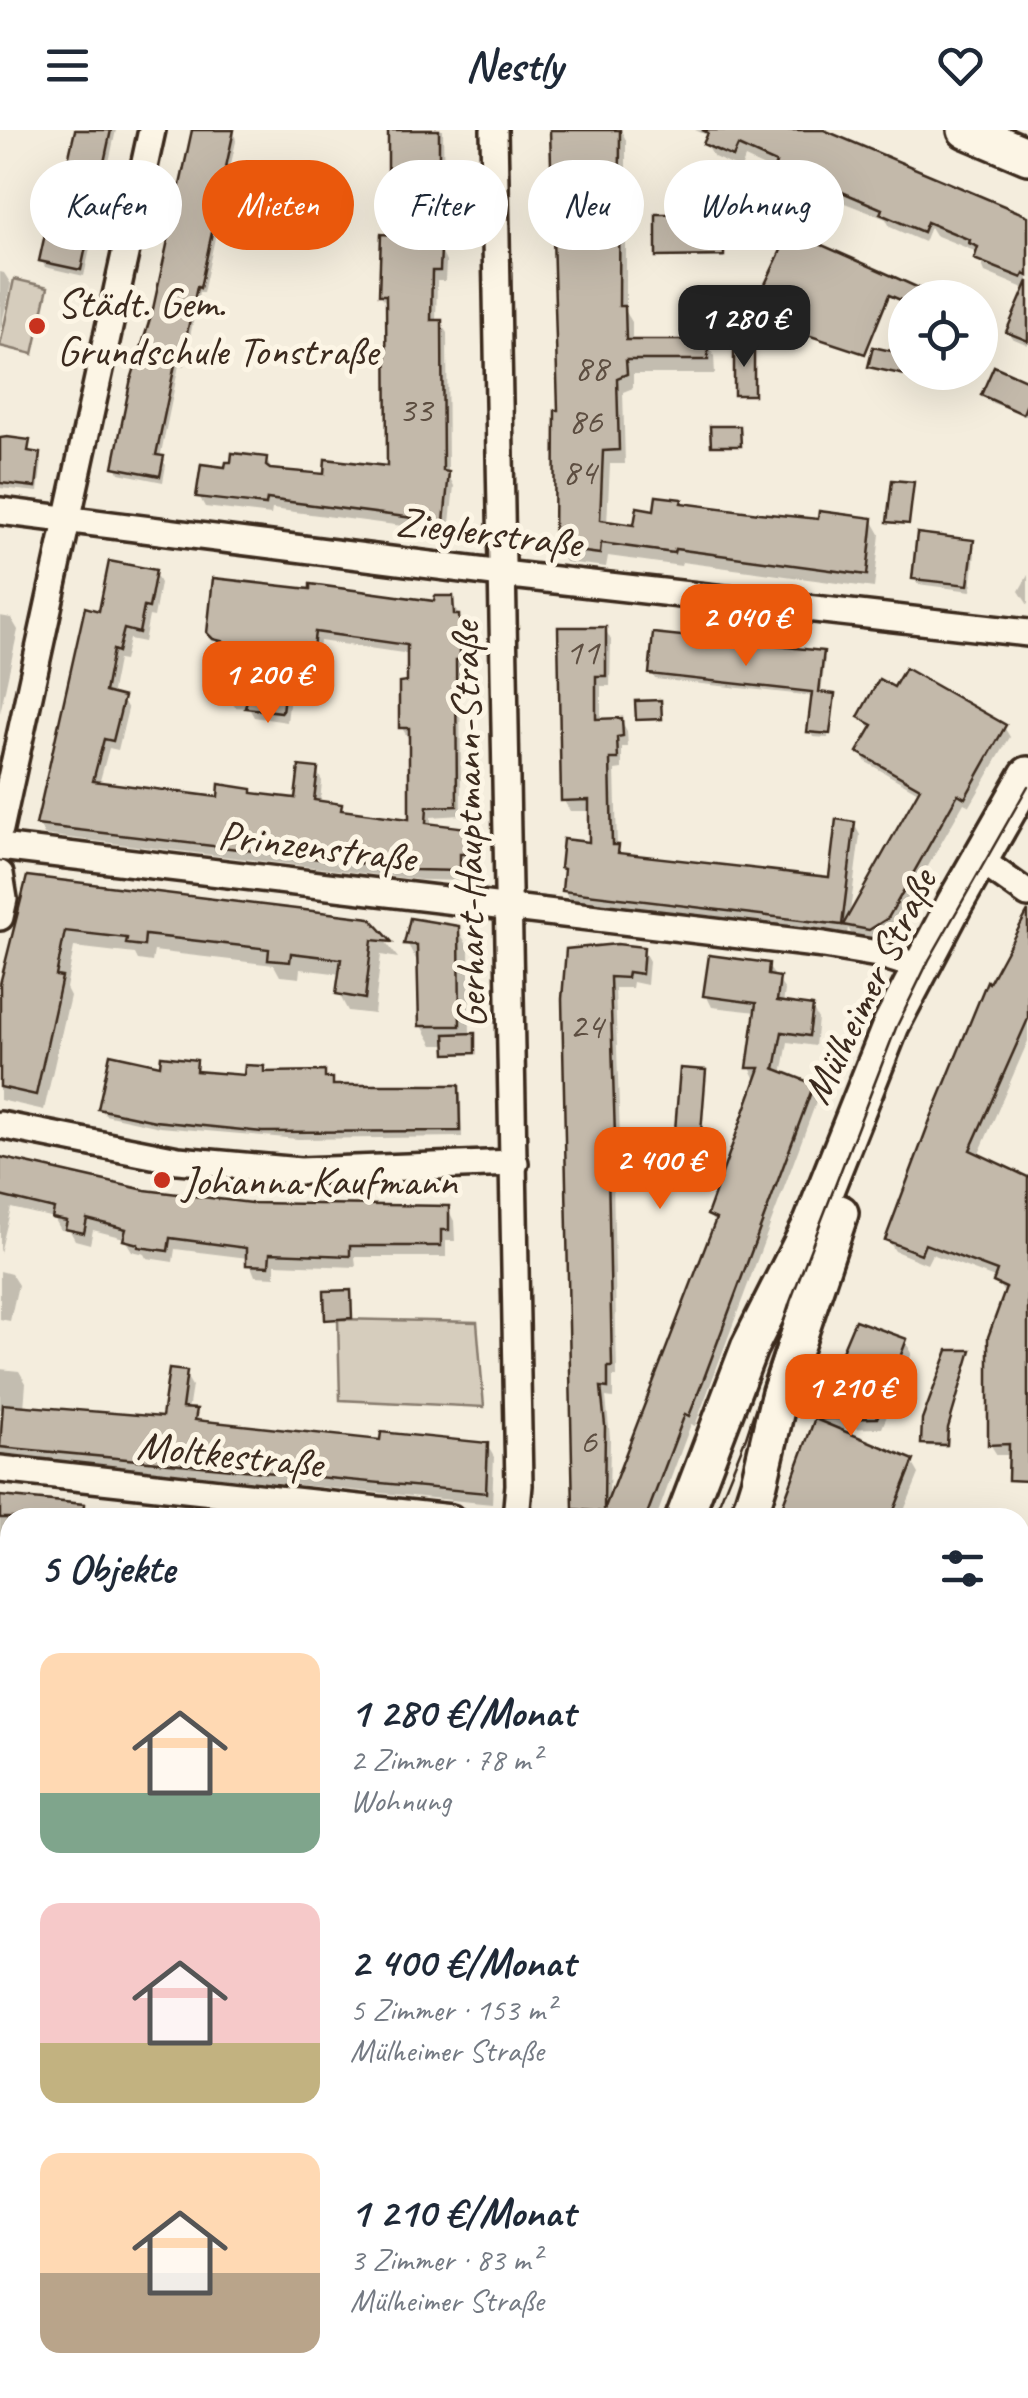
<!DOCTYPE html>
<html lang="de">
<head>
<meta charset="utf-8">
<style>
  body { margin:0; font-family:Caveat,sans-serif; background:#f6f6f7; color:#1f2937; height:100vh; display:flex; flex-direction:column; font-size:38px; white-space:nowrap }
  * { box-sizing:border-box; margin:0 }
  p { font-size:32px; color:#747a83 }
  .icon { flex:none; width:55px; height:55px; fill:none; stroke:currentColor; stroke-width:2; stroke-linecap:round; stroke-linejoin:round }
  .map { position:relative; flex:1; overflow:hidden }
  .side { position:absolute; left:0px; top:1378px; width:1030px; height:892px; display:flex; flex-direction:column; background:#fff; border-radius:30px 30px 0 0; box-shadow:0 10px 40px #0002 }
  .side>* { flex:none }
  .banner { position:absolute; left:30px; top:30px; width:970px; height:90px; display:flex; gap:20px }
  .buttons { position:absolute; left:888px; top:150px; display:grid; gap:20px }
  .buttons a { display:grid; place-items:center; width:110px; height:110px; border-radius:50%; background:#fff; box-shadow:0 10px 40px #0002; font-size:50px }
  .price { position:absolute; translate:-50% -85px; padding:0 22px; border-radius:20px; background:#ea580c; color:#fff; font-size:32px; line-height:65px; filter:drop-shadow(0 2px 5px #0008) }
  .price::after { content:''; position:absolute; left:50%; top:60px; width:30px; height:22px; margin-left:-15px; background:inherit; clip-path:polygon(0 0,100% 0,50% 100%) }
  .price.active { background:#222; color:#fff }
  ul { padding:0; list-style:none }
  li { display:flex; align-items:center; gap:30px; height:250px; padding:0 40px }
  li span { display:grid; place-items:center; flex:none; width:280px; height:200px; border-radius:20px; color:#555 }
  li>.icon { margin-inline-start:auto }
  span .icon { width:120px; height:120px; fill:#fffc; stroke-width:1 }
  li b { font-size:42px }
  h2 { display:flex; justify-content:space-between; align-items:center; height:120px; padding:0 40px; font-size:42px }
  .pill { padding:0 35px; border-radius:45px; background:#fff; box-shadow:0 10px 40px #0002; font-size:35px; line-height:90px }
  .pill.active { background:#ea580c; color:#fff }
  header { display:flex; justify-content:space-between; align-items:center; height:130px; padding:0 40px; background:#fff; font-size:45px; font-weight:700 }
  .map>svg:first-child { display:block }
</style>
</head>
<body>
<header><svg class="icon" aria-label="menu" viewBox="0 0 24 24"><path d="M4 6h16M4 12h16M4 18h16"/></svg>Nestly<svg class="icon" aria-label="heart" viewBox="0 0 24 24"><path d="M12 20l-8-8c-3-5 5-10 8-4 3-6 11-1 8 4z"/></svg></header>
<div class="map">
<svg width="1028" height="2268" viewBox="0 0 1028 2268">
  <rect width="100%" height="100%" fill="#f4eddd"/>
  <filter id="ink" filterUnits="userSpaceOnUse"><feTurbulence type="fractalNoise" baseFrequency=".01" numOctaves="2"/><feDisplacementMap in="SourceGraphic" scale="20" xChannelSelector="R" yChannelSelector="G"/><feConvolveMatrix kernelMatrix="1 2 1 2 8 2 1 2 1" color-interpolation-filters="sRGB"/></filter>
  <g filter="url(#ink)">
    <g fill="#d6cdbd" stroke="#887c6e" stroke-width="2.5">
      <path d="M14 149 48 157 33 224 0 216Z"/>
      <path d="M338 1189 477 1192 484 1277 340 1270Z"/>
      <path d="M447 2260H904L1028 2268H444Z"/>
    </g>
    <g fill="#0003">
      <path d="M77 0H116L84 146 45 137 42 130 55 99Z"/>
      <path d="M195 0H234L236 11 203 163H199L184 236 179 235 160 328 166 335 163 352 119 343 116 336 156 180Z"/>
      <path d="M390 0H443L444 65 397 66 391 56Z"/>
      <path d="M552 0H621L626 10V182L632 192V213L706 212 714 226 715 244H633V258L623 262 625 334H610L607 394 637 398 656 382 680 371 683 376 820 392 872 390 880 404 874 458 682 432 681 436 608 426 606 437 565 432 557 417 560 283Z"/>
      <path d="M695 0H820L999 77 1000 74 1028 86V160L985 142 977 122 935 105 930 97 924 112 890 97 886 89 842 72 840 77 817 67 815 71 783 58 775 42 745 28 741 39 714 27 706 14 709 6Z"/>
      <path d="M724 89V128H659L658 126Z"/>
      <path d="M434 106 446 132 445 151H437L436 192H440L447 203 448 344 454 356 449 402 272 379 271 385 205 377 199 366 228 340 266 329 273 342 326 347 390 339 388 177 381 165 398 107Z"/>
      <path d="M0 142 4 143 11 154 0 202Z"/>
      <path d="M1028 190V215L1012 208 1009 201Z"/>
      <path d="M905 227V242H915L914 248 871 237Z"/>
      <path d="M1028 254 1027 286 987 271 984 265Z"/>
      <path d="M0 310 28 313 31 324 39 325 42 331 38 362 0 358Z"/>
      <path d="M971 416 975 423 971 461 918 454 914 448Z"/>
      <path d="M154 442 160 453 154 487 149 486 144 512 129 509 124 531 118 530 111 566 122 569 128 579 118 620 109 618 99 654 220 669 251 661 254 666 297 671 316 640 322 651 320 673 340 676 344 683 412 692 411 608H408L402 598 410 555V524L320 511 314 560 291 557 287 592 254 587 249 578 235 577 229 567 235 522 221 519 210 502 452 469 463 498 464 540H460L461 685 431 687V696L465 700 471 711V733L465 734V751L421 750 44 705 39 694 101 484Z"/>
      <path d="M1028 445V475L1019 461Z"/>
      <path d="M0 486 11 488 18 500 0 583Z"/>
      <path d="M605 499 611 510 610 556H601V591L621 590 627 601 628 617H622V639L615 640 617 717 622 726 831 750 854 694 860 705 849 790 920 663 866 632 860 622 873 600 861 587 1004 597 1010 607 970 676 964 673 893 798 876 809 852 805 848 798 847 805 571 772 564 761 566 745 562 738 591 715V681H570L564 671Z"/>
      <path d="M822 524 825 529 821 565 835 569H832L828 608 813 607 810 601 814 566 655 549 652 543Z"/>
      <path d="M29 749 369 790 398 828 381 825 374 884 348 881 339 864 342 844 300 839 299 848 291 847 280 846 274 835 154 821 152 832 138 830 135 824 74 817 66 858 70 866 44 980 0 970V870Z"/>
      <path d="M457 798 469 818 470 906 475 908V924L449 925 448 915H433L422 896 418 833 407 813Z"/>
      <path d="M1028 804V911L978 1026 1028 1047V1337L1011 1325H997L990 1314 1006 1165 996 1152 997 1149 932 1124 927 1134 895 1121 888 1110Z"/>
      <path d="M643 820 649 831 647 855 633 852 632 858H615L620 1009H628L635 1020 636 1049 613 1048 617 1247H613V1268L606 1267 610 1308 609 1372 716 1096 709 1085 756 949 750 938 757 882 712 877 706 865 767 835 785 860 783 874 812 878 818 889 815 916 788 912 782 945 812 956 818 967 695 1296 691 1294 656 1388H581L575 1378 565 869Z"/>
      <path d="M196 932 199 944 247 948 263 939 266 944H324L336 957H457L461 964 462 1007 298 1009 160 997 105 985 101 978 162 938Z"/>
      <path d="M0 1030 175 1067 285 1078 448 1079 454 1091 455 1111H446V1127H355L356 1137 275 1134V1147L255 1146 248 1128 175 1119 173 1132 147 1128 145 1124 132 1121 124 1108 93 1100 90 1114 75 1110 70 1101 61 1100 54 1088 11 1078 0 1123Z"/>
      <path d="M0 1141 11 1144 18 1155 10 1191 0 1189Z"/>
      <path d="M905 1211 912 1223 882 1298 833 1299 912 1332 919 1344 901 1388H783L825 1267Z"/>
      <path d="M970 1222 948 1301 947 1317 925 1316Z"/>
      <path d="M0 1239 19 1241 26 1253 24 1278 164 1290 185 1244 192 1256 188 1281 195 1282 202 1294 382 1313 487 1315 494 1327 492 1374 0 1325Z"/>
      <path d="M0 1369 180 1387V1388H10V1527L0 1528Z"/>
      <rect x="1020" y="1411" width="8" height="48"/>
      <rect x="1020" y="1505" width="8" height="62"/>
      <rect x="0" y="1587" width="10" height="50"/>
      <path d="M1020 1619H1028V1772L1020 1774Z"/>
      <rect x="0" y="1697" width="10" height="60"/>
      <path d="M1028 1820V1883L1020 1870V1823Z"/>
      <rect x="0" y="1978" width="10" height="35"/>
      <rect x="1020" y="2048" width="8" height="54"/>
      <path d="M10 2097V2166L0 2168V2099Z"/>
      <path d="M1020 2182H1028V2233L1020 2232Z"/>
      <path d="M0 2224 10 2225V2260H286L307 2268H0Z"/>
    </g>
    <g fill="#c3b9aa" stroke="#3b2a1e" stroke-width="2.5">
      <path d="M75 0H111L81 140 39 131 47 95 53 96Z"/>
      <path d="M192 0H234L200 158 197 157 181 231 176 230 156 325 164 326 160 346 113 337 130 253 153 179Z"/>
      <path d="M388 0H439V56L388 57Z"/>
      <path d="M550 0H620L619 176H625L626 210H708V230H626L627 244 617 248 619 320 603 321 600 390 634 395 637 377 654 380 656 366 682 369 681 373 759 383 818 389 819 381 873 388 867 445 675 419 674 423 601 413 600 424 554 418 555 280H558Z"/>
      <path d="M702 0H824L1028 86V146L1024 144 1022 148 974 129 978 117 969 113 970 110 927 92 923 102 880 84 882 79 835 59 833 64 810 54 807 59 772 44 776 33 738 16 733 27 703 14 708 3Z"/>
      <path d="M656 84H724V126L656 127Z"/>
      <path d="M395 101 435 103 434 119H441L440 141H432L431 190H442L443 341 449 342 444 392 267 369 266 375 196 367 201 334 225 337 226 332H231L232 323 267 327 266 336 270 339 324 344 325 329 387 336 386 165H379L381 104 395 105Z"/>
      <path d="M790 101 890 145 941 168H905V172L889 165 865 224 750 186Z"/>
      <path d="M1028 151V211L1006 202Z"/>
      <rect x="734" y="215" width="20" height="50"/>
      <path d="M873 217 905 224V245L868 237Z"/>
      <path d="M994 236 1028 251V271L1023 284 981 265Z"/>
      <path d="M710 296H740L741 316H711Z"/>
      <path d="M7 307 30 310 28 321 40 323 36 357 0 353V308Z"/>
      <path d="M892 350 914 352 909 394 887 392Z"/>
      <path d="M917 403 974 410 968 455 912 449Z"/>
      <path d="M109 431 156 440 149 478 144 477 139 503 124 499 118 522 113 520 105 562 124 567 113 611 104 609 93 651 218 667 219 654 252 659V663L295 668 299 636 318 638 314 670 342 674 341 680 409 689V598H399V553L407 552V515L315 502 309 550 286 548 282 582 245 578 247 570 226 567 233 514 213 509 207 503 213 448 310 459V454L434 471 435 466H453L454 485H459L460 512V530H456L457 676 427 677 426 693 467 698 466 724H460V741L414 740 36 695 85 477 99 481Z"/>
      <path d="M558 497H606V546H596V589L622 588 623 606 617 607 618 629H610L612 715H619L618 723 829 747 836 689 855 692 842 795 562 761 564 739 560 738 563 709 589 712V670L561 671Z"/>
      <path d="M653 503 824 521 819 562 835 564 830 604 807 602 812 562 649 544Z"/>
      <path d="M905 538 1006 595 965 668 958 664 888 788 869 800 843 795 920 658 857 622 873 595 858 587 879 549 894 557Z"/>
      <path d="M661 570 662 589 636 590 635 571Z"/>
      <path d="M27 746 370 788 392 812 372 810 365 869 336 864 341 829 291 823 290 832 280 831 268 830 269 819 145 805 144 816 126 814 127 808 65 801 56 846 62 847 36 965 0 957V854Z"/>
      <path d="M1028 781V889L970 1020 1028 1047V1351L1008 1350 1009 1314 988 1315V1207L1006 1158 993 1152 997 1141 925 1114 921 1124 885 1110 930 990 987 851 989 853Z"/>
      <path d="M410 788 459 796 460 896H419L417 815 404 814Z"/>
      <path d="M617 814 644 817 642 844 628 842 627 848 610 847 615 1006 630 1007 631 1038H608L612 1237H608V1258L601 1257 605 1295 604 1380 716 1089 707 1085 760 938H747L756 873 703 866 709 825 769 833 768 845 780 847 777 871 813 876 809 906 782 902 775 939 773 938 814 954 703 1251 689 1286 685 1284 646 1387 573 1379 562 869 566 819Z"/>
      <path d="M475 903V923L446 924 445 904Z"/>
      <path d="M110 924 160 935 161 926 197 930 196 941 244 945 245 935 264 936V942L325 941V948H333V955H459L460 1001 262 1002 155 991 98 979Z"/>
      <path d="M680 938 706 940 698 1040 672 1038Z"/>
      <path d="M0 1027 145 1060 251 1073 449 1076V1100H441V1116H350V1126L270 1123 269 1136 246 1135V1118L170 1108 168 1121 138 1117V1114L123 1110 126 1099 87 1089 84 1103 65 1099 67 1091 52 1088 54 1079 0 1066Z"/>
      <path d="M351 1160 352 1188 325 1190 324 1161Z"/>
      <path d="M855 1190 907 1209 877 1288 815 1289 914 1330 891 1388H778L823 1266Z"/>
      <path d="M948 1220H971L948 1298 947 1315 921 1314 922 1290Z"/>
      <path d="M169 1239 187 1241 182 1278 197 1279 195 1290 380 1310 381 1302 488 1313 486 1363 0 1317 3 1274 162 1287Z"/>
      <path d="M0 1366 84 1374 83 1388H0Z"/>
    </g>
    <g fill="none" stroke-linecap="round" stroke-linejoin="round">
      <defs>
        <g id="street">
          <path d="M494 0 519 1355 516 1388"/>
          <path d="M0 381 502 444 1028 503"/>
          <path d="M0 699 152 0"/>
          <path d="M0 717 824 815 878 824 920 837"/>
          <path d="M980 730 1028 764"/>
          <path d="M0 744 4 769 0 787"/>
          <path d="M0 995 178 1030 300 1041 515 1033"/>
          <path d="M0 1339 451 1388"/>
          <path d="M1020 1474H1028"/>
          <path d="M0 1661H10"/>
          <path d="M1020 1789 1028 1787"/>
          <path d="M1020 1943 1028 1957"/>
          <path d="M1020 2016H1028"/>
          <path d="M0 2200 10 2201"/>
          <path d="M1020 2244 1028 2245"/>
        </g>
        <g id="secondary">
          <path d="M966 0 1028 26"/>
          <path d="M684 1388 749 1218 812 1093 891 895 955 773 1028 645"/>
          <path d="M748 1388 759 1353 780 1262 840 1083"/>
          <path d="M355 2268 359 2260"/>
          <path d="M411 2268 414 2260"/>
        </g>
      </defs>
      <use href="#street" stroke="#3b2a1e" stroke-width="32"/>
      <use href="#secondary" stroke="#3b2a1e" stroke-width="42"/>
      <use href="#street" stroke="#fcf5e5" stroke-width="25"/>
      <use href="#secondary" stroke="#fcf5e5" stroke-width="35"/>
      <g stroke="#3b2a1e" stroke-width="2.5">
        <path d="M713 1388 746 1307 790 1172 896 898 929 830 1028 656"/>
        <path d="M376 2268 379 2260"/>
      </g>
    </g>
  </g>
  <g fill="#c8321e" stroke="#fcf5e5" stroke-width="4">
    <circle cx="37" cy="196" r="10"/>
    <circle cx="162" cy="1050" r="10"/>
  </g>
  <g text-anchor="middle" stroke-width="10" stroke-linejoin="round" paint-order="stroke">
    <g font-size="38" fill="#5d4e41">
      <text x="591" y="250">88</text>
      <text x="415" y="292">33</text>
      <text x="585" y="303">86</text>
      <text x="579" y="354">84</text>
      <text x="582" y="534">11</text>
      <text x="586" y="908">24</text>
      <text x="588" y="1323">6</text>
    </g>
    <g font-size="42" fill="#3b2a1e" stroke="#fcf5e5" text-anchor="start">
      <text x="57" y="187">Städt. Gem.<tspan x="57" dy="48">Grundschule Tonstraße</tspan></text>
      <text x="182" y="1065">Johanna Kaufmann</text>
    </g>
    <g font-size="42" fill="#3b2a1e" stroke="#fcf5e5">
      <text transform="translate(489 401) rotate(7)" y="15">Zieglerstraße</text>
      <text transform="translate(467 695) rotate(-91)" y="15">Gerhart-Hauptmann-Straße</text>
      <text transform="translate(317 715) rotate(7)" y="15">Prinzenstraße</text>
      <text transform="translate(868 856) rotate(-64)" y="15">Mülheimer Straße</text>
      <text transform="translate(230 1323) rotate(6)" y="15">Moltkestraße</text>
    </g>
  </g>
</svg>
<div class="buttons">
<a><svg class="icon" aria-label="locate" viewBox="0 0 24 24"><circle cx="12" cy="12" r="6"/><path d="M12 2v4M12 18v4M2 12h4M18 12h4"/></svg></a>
</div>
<b class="price active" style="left:744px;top:240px">1 280 €</b>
<b class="price" style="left:746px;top:539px">2 040 €</b>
<b class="price" style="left:268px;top:596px">1 200 €</b>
<b class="price" style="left:660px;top:1082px">2 400 €</b>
<b class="price" style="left:851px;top:1309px">1 210 €</b>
<div class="banner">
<a class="pill">Kaufen</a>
<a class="pill active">Mieten</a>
<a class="pill">Filter</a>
<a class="pill">Neu</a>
<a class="pill">Wohnung</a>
</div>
<section class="side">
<h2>5 Objekte<svg class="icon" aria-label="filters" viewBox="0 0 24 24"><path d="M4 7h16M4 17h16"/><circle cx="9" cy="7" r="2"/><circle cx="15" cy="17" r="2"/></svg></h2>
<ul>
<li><span style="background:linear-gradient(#ffd9b3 70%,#7fa58c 0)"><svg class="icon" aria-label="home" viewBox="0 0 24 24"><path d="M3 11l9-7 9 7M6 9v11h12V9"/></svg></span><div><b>1 280 €/Monat</b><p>2 Zimmer · 78 m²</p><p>Wohnung</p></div></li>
<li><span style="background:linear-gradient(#f6c9c9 70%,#c2b280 0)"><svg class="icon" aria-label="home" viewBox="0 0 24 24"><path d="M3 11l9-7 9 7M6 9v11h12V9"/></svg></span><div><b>2 400 €/Monat</b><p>5 Zimmer · 153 m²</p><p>Mülheimer Straße</p></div></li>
<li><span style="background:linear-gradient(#ffd9b3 60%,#b9a48a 0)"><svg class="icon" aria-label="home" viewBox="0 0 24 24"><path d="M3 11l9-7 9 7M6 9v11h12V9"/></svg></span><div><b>1 210 €/Monat</b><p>3 Zimmer · 83 m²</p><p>Mülheimer Straße</p></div></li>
</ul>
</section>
</div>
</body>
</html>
